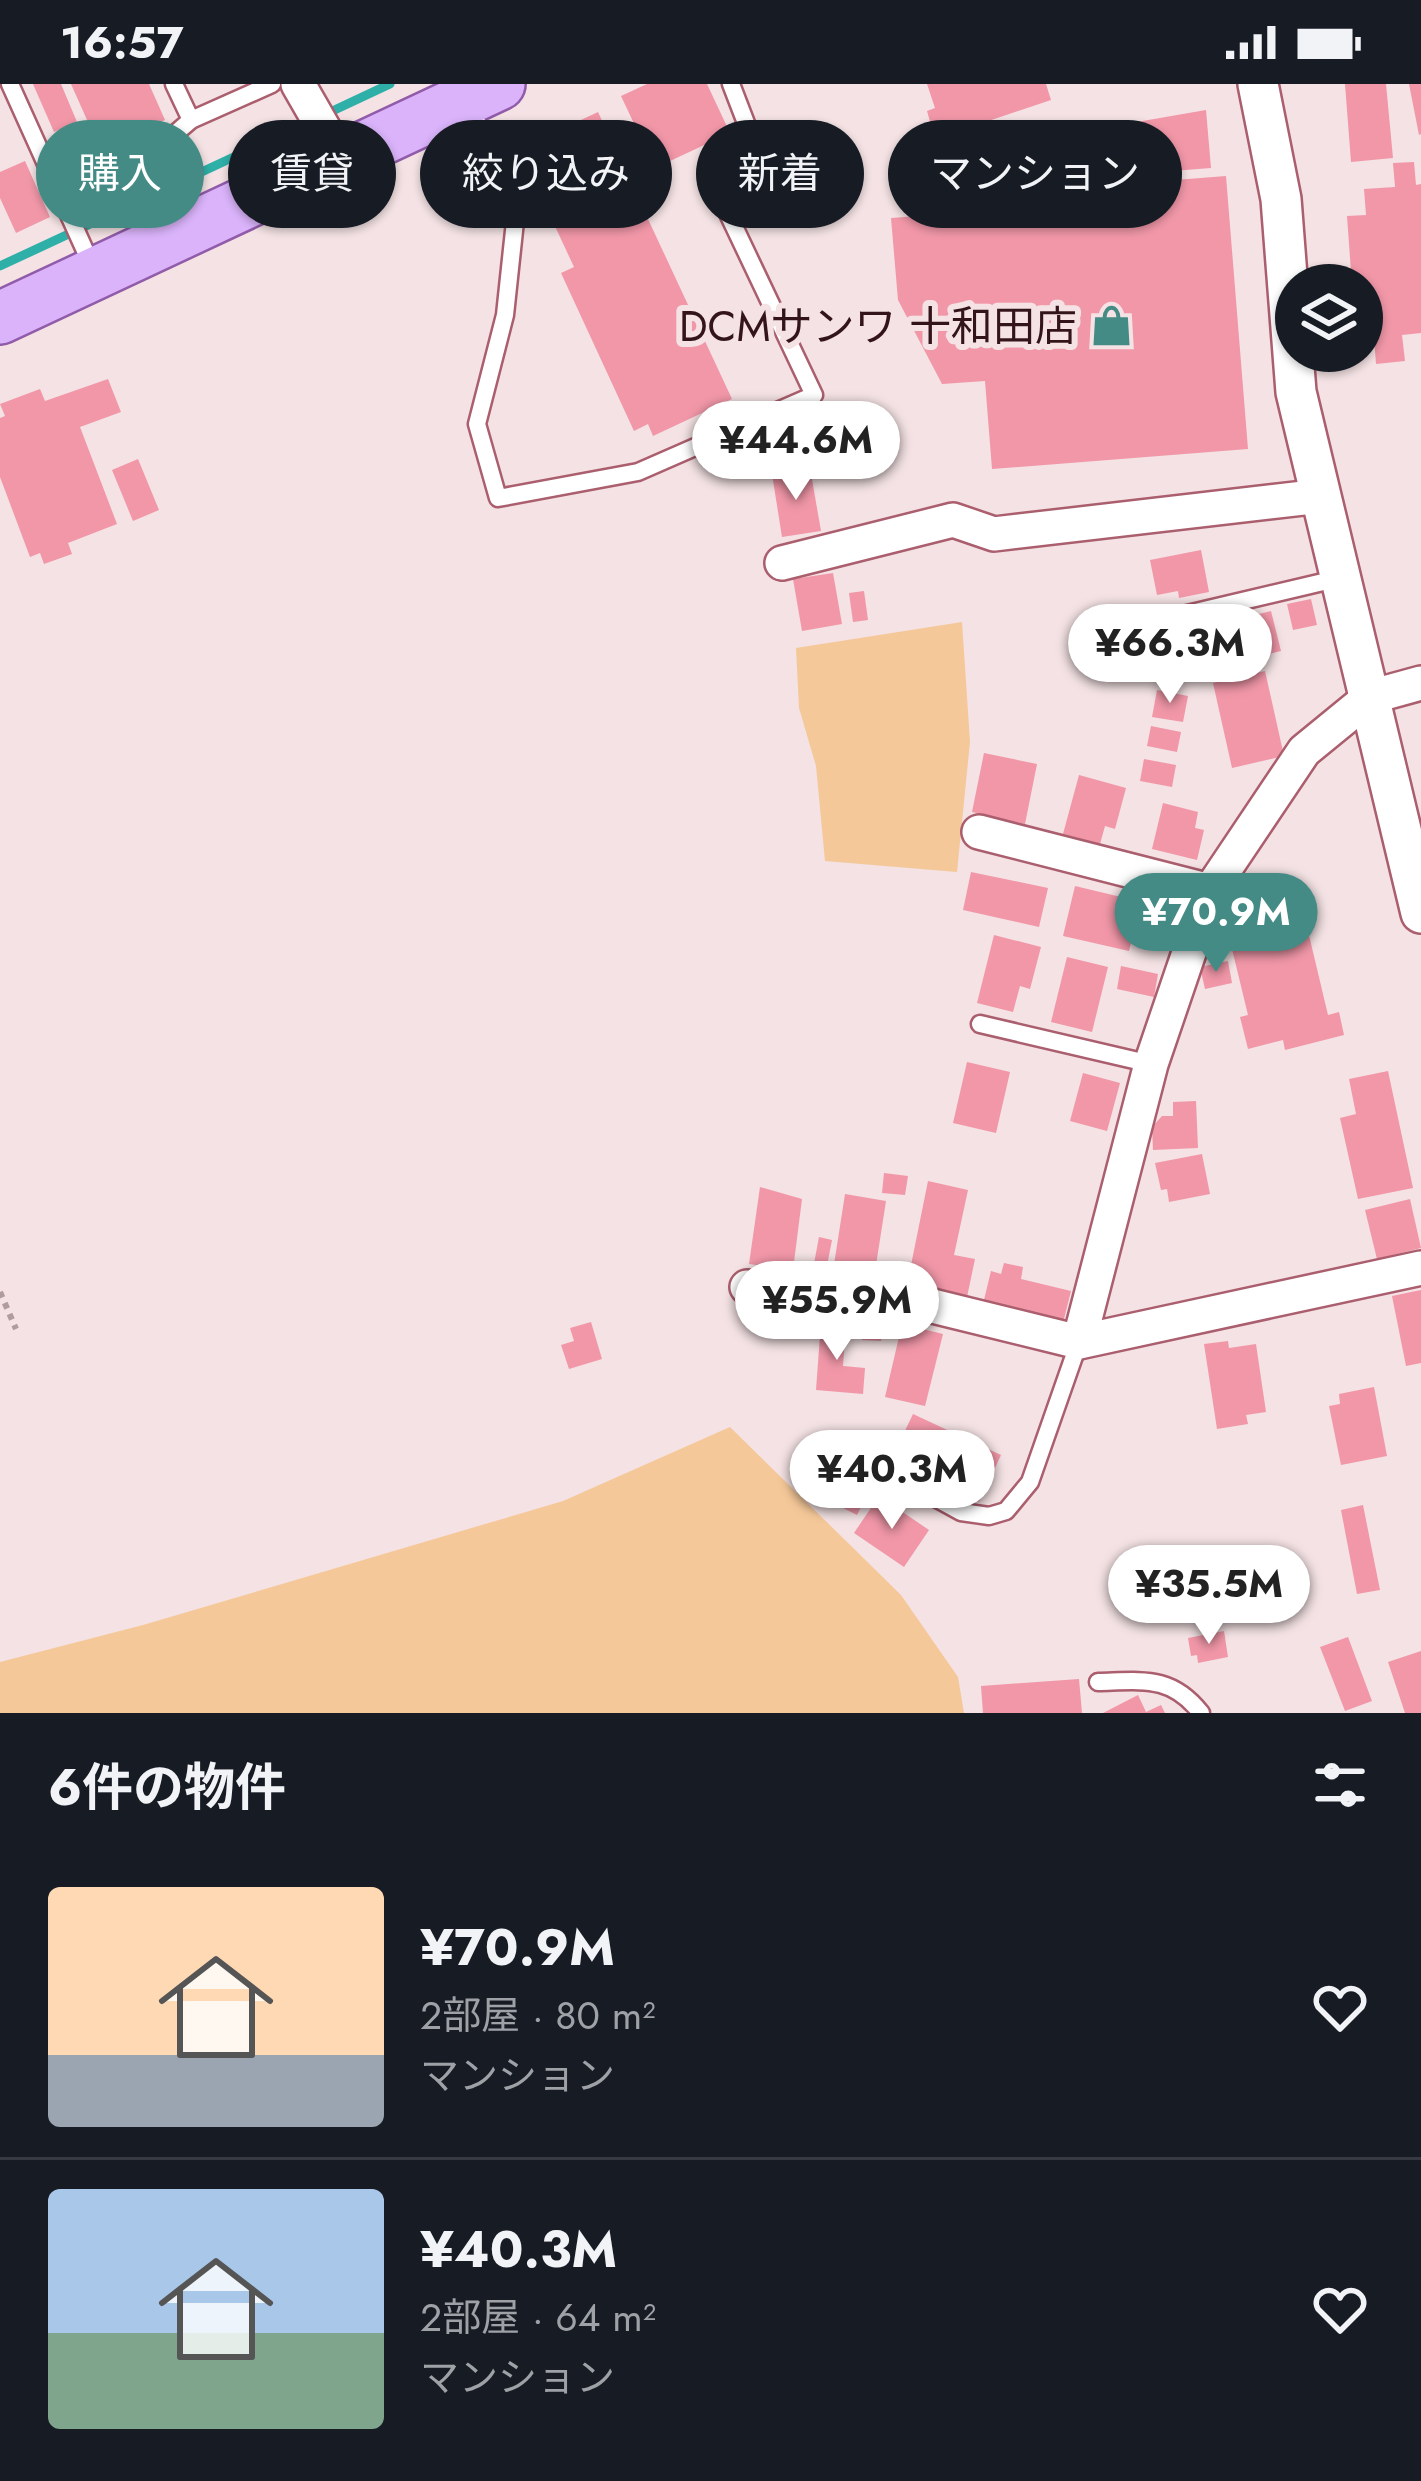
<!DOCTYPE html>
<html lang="ja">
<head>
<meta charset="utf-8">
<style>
  body { margin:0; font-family:Jost,"Noto Sans JP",sans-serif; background:#20242c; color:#f1f3f6; height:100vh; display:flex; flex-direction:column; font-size:45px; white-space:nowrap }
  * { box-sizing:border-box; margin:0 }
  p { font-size:39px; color:#9ea1a6 }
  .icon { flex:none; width:66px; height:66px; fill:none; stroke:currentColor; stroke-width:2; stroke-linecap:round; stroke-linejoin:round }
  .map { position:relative; height:1629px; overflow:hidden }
  .sheet { display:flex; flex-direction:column; background:#171b24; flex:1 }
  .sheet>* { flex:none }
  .top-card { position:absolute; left:36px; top:36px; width:1350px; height:108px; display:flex; gap:24px }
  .controls { position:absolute; left:1275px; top:180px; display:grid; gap:24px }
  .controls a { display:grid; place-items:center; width:108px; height:108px; border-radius:50%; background:#171b24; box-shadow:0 3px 9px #0004; font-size:60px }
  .price { position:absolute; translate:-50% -102px; padding:0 27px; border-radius:42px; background:#fff; color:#222; font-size:39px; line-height:78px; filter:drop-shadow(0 3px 6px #0008) }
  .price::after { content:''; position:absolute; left:50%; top:72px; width:36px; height:27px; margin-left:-18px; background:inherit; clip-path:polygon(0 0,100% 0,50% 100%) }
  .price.selected { background:#448b85; color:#fff }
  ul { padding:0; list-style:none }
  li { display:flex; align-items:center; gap:36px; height:300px; padding:0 48px }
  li+li { border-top:3px solid #363941 }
  li span { display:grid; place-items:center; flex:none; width:336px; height:240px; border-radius:12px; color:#555 }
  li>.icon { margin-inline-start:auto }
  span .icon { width:144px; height:144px; fill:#fffc; stroke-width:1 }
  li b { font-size:51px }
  h2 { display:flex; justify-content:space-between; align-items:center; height:144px; padding:0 48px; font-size:51px }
  .tag { padding:0 42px; border-radius:54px; background:#171b24; box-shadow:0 3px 9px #0004; font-size:42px; line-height:108px }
  .tag.selected { background:#448b85; color:#fff }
  .status { display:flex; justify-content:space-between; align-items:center; height:84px; padding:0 60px; background:#171b24; direction:ltr }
  .status svg { height:33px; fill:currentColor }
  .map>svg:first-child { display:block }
</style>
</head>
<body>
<div class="status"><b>16:57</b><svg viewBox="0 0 49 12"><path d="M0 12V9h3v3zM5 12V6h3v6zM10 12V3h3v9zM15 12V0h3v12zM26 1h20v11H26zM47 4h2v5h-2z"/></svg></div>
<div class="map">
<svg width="1421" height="1629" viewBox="0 0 1421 1629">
  <rect width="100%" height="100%" fill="#f4e2e4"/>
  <g fill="#f5c899">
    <path d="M962 538 970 658 957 788 825 777 816 682 799 624 796 564Z"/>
    <path d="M730 1343 901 1511 958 1593 964 1629H0V1578L143 1541 563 1417Z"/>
  </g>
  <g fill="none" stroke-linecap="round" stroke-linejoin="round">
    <g stroke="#2eafa7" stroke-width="9">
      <path d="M326 30 390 0"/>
      <path d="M0 182 311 37"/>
    </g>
  </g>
  <g fill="#f197a8">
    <path d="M33 0H61L77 38 54 48Z"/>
    <path d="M71 0H149L165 36 100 65Z"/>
    <path d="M647 0H707L730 49 655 84 621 12Z"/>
    <path d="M927 0H1046L1051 16 935 55 927 27 935 24Z"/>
    <path d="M1345 0H1386L1393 74 1351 78Z"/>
    <path d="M1409 0H1421V50L1419 51Z"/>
    <path d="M1206 26 1211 84 1135 90 1131 39Z"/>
    <path d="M598 28 732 315 653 352 648 340 634 347 561 189 574 183 519 65Z"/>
    <path d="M1099 55 1122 57 1120 88 1046 81 1047 60 1098 65Z"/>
    <path d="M25 77 50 133 16 149 0 114V88Z"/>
    <path d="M1414 78 1416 101 1421 100V249L1402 251 1405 277 1376 280 1372 227H1362V201H1352L1347 132 1366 131 1364 105 1395 103 1393 79Z"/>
    <path d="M1226 92 1248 365 992 385 985 297 942 300 898 216 891 134 971 128 970 112Z"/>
    <path d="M108 295 121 328 80 343 117 440 68 459 72 470 44 480 40 469 30 473 0 393V334L5 332 0 320 40 305 45 317Z"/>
    <path d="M138 375 159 426 133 437 112 386Z"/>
    <path d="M810 384 821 447 782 453 772 390Z"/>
    <path d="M1201 466 1209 508 1179 514 1178 507 1157 511 1150 476Z"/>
    <path d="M833 489 842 540 802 547 793 495Z"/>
    <path d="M864 507 868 536 853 538 849 509Z"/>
    <path d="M1311 515 1317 541 1293 546 1287 520Z"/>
    <path d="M1271 527 1281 567 1249 575 1239 535Z"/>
    <path d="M1231 537 1238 563 1217 568 1211 543Z"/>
    <path d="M1207 551 1214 589 1170 598 1163 560Z"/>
    <path d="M1265 587 1284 672 1232 684 1213 599Z"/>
    <path d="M1157 606 1188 612 1183 638 1152 633Z"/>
    <path d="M1151 642 1181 648 1177 668 1147 662Z"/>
    <path d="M984 669 1037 680 1025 740 972 728Z"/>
    <path d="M1144 675 1176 681 1172 703 1140 697Z"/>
    <path d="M1079 691 1126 704 1115 745 1105 742 1100 760 1063 750Z"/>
    <path d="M1163 719 1198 728 1195 744 1204 746 1197 776 1152 765Z"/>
    <path d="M971 788 1048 804 1039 843 963 826Z"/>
    <path d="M1075 802 1121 813 1123 803 1154 810 1145 845 1135 842 1129 867 1063 852Z"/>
    <path d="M1308 847 1328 931 1339 928 1344 951 1285 966 1283 956 1248 965 1240 933 1248 931 1232 865Z"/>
    <path d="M994 851 1041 863 1030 905 1020 902 1013 928 977 919Z"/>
    <path d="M1067 873 1108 883 1092 948 1051 938Z"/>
    <path d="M1228 877 1232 899 1205 905 1200 883Z"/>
    <path d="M1121 882 1158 890 1154 913 1117 905Z"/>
    <path d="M967 978 1010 988 996 1049 953 1039Z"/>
    <path d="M1388 987 1413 1104 1358 1115 1340 1034 1356 1030 1349 995Z"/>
    <path d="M1083 989 1120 999 1107 1047 1070 1037Z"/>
    <path d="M1196 1017 1198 1064 1153 1066 1152 1043 1162 1032H1173V1018Z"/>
    <path d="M1202 1070 1210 1110 1169 1118 1167 1105 1161 1106 1155 1079Z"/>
    <path d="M884 1089 908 1092 905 1111 882 1109Z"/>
    <path d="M928 1097 968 1106 954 1171 975 1175 967 1213 907 1201Z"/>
    <path d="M760 1103 802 1115 793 1186 749 1180Z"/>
    <path d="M845 1110 886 1117 874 1194 833 1187Z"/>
    <path d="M1410 1115 1421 1164 1377 1175 1365 1126Z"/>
    <path d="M819 1153 832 1156 826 1187 813 1185Z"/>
    <path d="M1004 1179 1023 1183 1021 1195 1071 1207 1063 1239 983 1220 991 1187 1001 1190Z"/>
    <path d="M1421 1206V1279L1406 1282 1392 1212Z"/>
    <path d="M864 1230 884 1232 881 1257 862 1256Z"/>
    <path d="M591 1238 602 1275 569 1285 561 1261 574 1257 570 1244Z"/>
    <path d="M821 1238 846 1240 843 1282 865 1284 863 1310 816 1306Z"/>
    <path d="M902 1240 943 1250 925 1322 885 1313Z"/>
    <path d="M1228 1257 1229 1264 1256 1260 1266 1328 1246 1331 1248 1340 1217 1345 1204 1260Z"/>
    <path d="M1374 1303 1387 1372 1341 1381 1329 1322 1340 1320 1339 1310Z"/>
    <path d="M913 1330 1001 1371 979 1418 891 1376Z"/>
    <path d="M828 1369 876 1393 857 1431 835 1420 815 1395Z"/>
    <path d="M879 1412 929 1446 904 1483 854 1449Z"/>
    <path d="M1363 1421 1380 1506 1357 1510 1341 1426Z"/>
    <path d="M1224 1547 1228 1573 1198 1579 1197 1571 1191 1572 1188 1554Z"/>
    <path d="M1348 1553 1372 1617 1345 1627 1320 1563Z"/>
    <path d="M1421 1567V1629H1405L1388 1578Z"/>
    <path d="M1079 1595 1082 1629H983L981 1602Z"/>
    <path d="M1138 1611 1146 1628 1161 1621 1165 1629H1103Z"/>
  </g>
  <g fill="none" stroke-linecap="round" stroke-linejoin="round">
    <defs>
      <g id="service">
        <path d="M10 0 92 182"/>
        <path d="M174 0 191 36"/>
        <path d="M470 22 516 128 505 231 477 340 498 414 638 388 814 311 722 117 751 52 731 0"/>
        <path d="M187 138 155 67 191 36 272 0"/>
        <path d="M1166 535 1340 494"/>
        <path d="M980 940 1151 980"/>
        <path d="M848 1366 961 1428 989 1432 1006 1427 1030 1398 1079 1258"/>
        <path d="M1098 1598C1143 1597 1171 1591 1201 1629"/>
      </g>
      <g id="minor">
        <path d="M298 0 340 73"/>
        <path d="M782 479 953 436 994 450 1321 412"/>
        <path d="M979 748 1210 807"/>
        <path d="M747 1203 900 1214 1079 1258 1421 1184"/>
        <path d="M1079 1258 1151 980 1210 807 1304 667 1370 613 1421 599"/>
      </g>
      <path id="tertiary" d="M1258 0 1281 115 1296 308 1421 829"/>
      <path id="primary" d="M0 234 499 0"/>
    </defs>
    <use href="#service" stroke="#ab5e6d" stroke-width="21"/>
    <use href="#minor" stroke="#ab5e6d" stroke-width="38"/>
    <use href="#tertiary" stroke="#ab5e6d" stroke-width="44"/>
    <use href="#primary" stroke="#905ba9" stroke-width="56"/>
    <path stroke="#b19b9f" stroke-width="6" stroke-dasharray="6 6" stroke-linecap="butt" d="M0 1208 16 1245"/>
    <use href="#service" stroke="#fff" stroke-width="16"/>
    <use href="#minor" stroke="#fff" stroke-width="33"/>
    <use href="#tertiary" stroke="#fff" stroke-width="39"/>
    <use href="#primary" stroke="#dab3fa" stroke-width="51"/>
  </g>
  <defs>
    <symbol id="shop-bare" viewBox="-9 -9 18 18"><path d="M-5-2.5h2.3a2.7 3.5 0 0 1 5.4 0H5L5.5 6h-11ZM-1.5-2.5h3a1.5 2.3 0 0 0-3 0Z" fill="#448b85" stroke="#f4e2e4" stroke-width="2.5" paint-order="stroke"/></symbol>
  </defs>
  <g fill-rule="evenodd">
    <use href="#shop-bare" x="1082" y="212" width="59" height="59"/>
  </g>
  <g text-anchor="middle" stroke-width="12" stroke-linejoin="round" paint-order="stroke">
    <g font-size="42" fill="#33141b" stroke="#f4e2e4" text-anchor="end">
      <text x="1077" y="257">DCMサンワ 十和田店</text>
    </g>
  </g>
</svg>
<div class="controls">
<a><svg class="icon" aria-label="layers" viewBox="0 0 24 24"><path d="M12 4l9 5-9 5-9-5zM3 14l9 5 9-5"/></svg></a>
</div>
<b class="price" style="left:796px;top:419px">¥44.6M</b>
<b class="price" style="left:1170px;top:622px">¥66.3M</b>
<b class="price selected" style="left:1216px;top:891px">¥70.9M</b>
<b class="price" style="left:837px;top:1279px">¥55.9M</b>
<b class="price" style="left:892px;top:1448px">¥40.3M</b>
<b class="price" style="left:1209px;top:1563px">¥35.5M</b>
<div class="top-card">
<a class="tag selected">購入</a>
<a class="tag">賃貸</a>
<a class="tag">絞り込み</a>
<a class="tag">新着</a>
<a class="tag">マンション</a>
</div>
</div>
<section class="sheet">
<h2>6件の物件<svg class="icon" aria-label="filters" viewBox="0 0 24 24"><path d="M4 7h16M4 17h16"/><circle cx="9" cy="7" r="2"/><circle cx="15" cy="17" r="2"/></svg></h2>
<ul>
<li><span style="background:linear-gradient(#ffd9b3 70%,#9aa5b1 0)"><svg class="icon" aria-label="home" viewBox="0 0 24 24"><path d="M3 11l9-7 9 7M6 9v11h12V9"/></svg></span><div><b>¥70.9M</b><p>2部屋 · 80 m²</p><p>マンション</p></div><svg class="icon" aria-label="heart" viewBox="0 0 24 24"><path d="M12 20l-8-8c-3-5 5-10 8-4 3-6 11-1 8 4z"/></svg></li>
<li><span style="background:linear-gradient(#a9c7e8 60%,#7fa58c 0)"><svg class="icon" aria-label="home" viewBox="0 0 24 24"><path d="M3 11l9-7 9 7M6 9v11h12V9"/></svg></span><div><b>¥40.3M</b><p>2部屋 · 64 m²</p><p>マンション</p></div><svg class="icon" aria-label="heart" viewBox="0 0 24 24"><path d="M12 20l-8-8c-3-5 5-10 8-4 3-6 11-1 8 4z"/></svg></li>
</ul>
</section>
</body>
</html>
